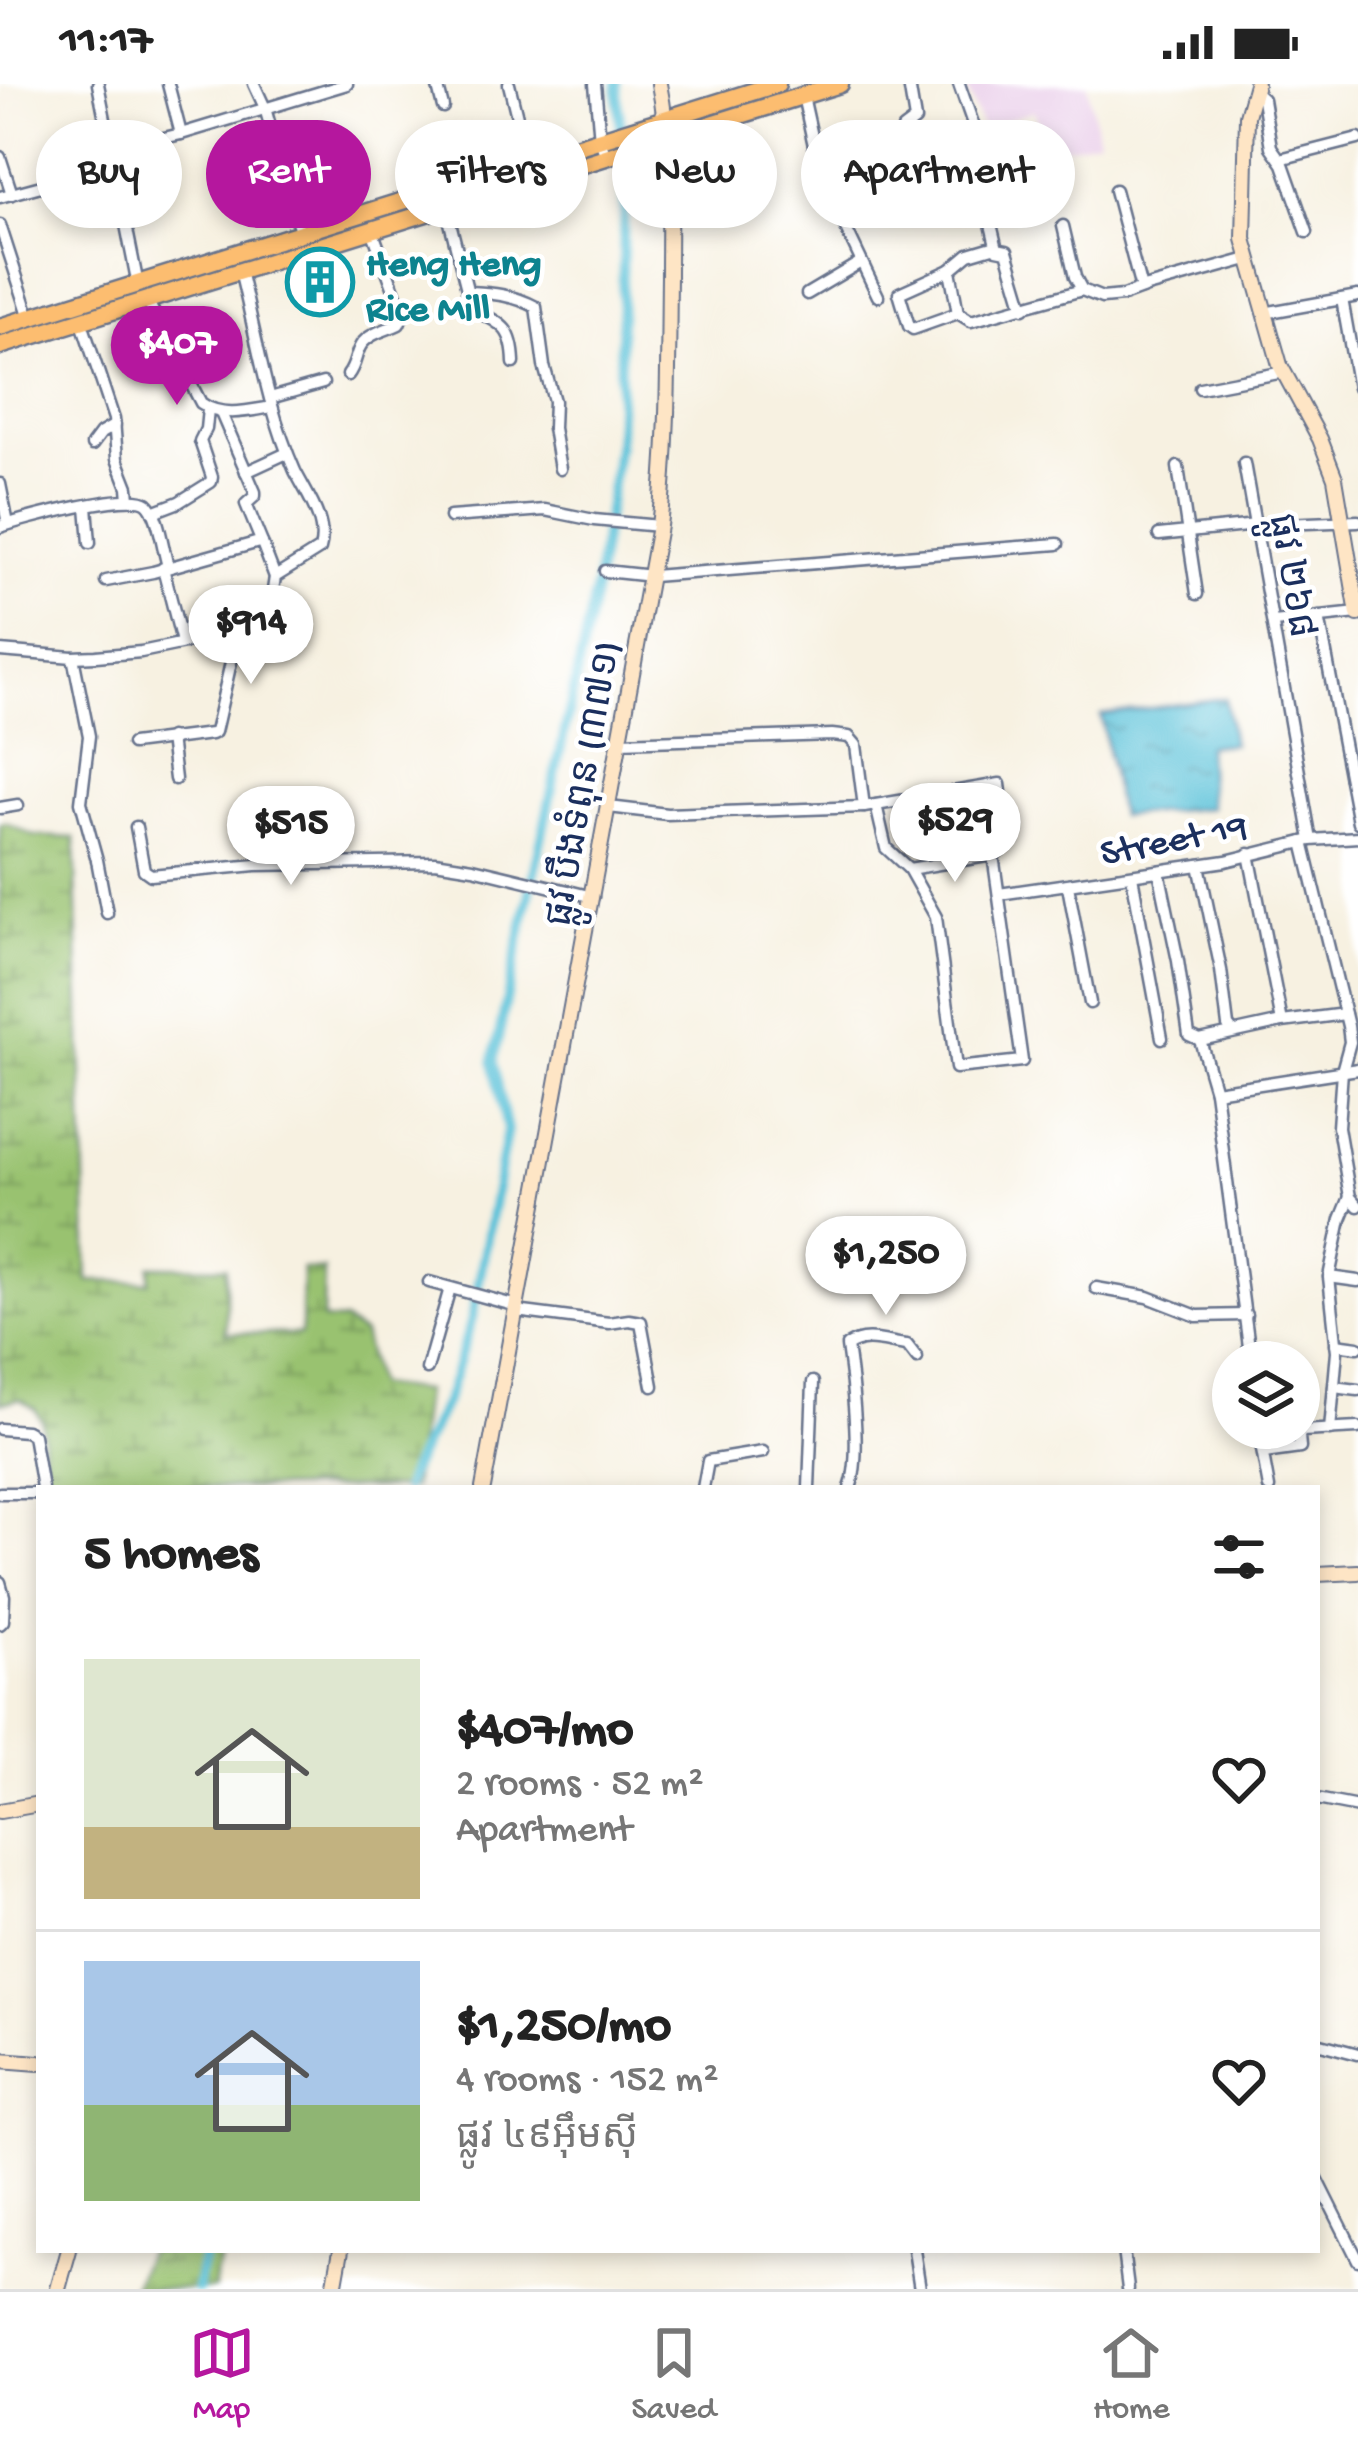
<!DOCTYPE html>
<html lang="en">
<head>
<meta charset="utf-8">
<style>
  body { margin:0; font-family:"Gochi Hand","Noto Sans Khmer",sans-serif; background:#f6f6f6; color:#222; height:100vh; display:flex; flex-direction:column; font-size:45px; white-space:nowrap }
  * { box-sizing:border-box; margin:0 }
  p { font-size:39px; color:#767676 }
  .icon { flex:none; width:66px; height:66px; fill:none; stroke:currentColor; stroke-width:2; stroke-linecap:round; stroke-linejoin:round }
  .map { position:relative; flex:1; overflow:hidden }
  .drawer { position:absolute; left:36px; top:1401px; width:1284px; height:768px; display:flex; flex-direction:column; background:#fff; border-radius:0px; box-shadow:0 6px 18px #0003 }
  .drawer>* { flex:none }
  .hud { position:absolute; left:36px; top:36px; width:1287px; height:108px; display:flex; gap:24px }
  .tools { position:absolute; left:1212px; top:1257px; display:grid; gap:24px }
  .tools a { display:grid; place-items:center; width:108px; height:108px; border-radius:50%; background:#fff; box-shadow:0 6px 18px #0003; font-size:60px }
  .price { position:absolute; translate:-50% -102px; padding:0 27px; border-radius:42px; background:#fff; color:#222; font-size:39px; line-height:78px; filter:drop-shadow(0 3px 6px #0008) }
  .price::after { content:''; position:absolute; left:50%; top:72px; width:36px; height:27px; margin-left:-18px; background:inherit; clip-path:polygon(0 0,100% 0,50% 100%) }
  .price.selected { background:#b5179e; color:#fff }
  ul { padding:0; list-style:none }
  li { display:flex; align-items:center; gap:36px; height:300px; padding:0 48px }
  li+li { border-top:3px solid #e0e0e0 }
  li span { display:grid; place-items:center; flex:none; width:336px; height:240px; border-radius:0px; color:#555 }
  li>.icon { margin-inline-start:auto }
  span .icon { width:144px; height:144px; fill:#fffc; stroke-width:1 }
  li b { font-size:51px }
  h2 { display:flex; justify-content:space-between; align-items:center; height:144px; padding:0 48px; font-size:51px }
  .tag { padding:0 42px; border-radius:54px; background:#fff; box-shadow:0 6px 18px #0003; font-size:42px; line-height:108px }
  .tag.selected { background:#b5179e; color:#fff }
  .status { display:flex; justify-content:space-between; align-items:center; height:84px; padding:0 60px; background:#fff; direction:ltr }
  .status svg { height:33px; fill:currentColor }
  .tabs { display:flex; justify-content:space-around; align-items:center; height:168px; border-top:3px solid #e0e0e0; background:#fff; font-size:33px; color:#767676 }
  .tabs a { display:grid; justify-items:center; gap:6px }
  .tabs .selected { color:#b5179e }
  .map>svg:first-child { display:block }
</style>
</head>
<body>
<div class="status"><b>11:17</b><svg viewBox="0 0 49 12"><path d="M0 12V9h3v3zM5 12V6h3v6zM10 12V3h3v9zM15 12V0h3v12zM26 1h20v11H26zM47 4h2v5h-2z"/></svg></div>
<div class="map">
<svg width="1358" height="2205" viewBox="0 0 1358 2205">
  <defs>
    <pattern id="wetland-marsh" width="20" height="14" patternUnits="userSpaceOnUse" patternTransform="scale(3)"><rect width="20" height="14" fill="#99c26f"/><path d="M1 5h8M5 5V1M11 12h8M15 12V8" fill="none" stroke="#7c9e5e"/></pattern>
    <pattern id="water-ripples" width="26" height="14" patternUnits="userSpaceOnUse" patternTransform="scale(3)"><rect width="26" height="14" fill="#5cc2d9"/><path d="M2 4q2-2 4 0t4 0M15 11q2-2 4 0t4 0" fill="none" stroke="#4b9eb3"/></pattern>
  </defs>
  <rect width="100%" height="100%" fill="#fff"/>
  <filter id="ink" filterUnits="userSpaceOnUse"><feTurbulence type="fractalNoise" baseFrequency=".00833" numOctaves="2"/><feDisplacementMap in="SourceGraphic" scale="24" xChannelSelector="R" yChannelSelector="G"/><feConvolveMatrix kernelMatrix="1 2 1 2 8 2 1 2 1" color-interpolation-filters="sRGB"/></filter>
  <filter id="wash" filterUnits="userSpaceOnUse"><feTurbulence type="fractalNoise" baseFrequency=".004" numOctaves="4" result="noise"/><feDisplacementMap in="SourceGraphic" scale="48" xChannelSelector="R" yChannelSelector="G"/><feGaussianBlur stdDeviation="2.7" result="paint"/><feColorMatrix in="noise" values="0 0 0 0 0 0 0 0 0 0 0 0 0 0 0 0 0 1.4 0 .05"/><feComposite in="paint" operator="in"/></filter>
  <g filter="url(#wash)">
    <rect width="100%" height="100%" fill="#f7f1e1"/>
    <path fill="#ebd1eb" d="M965 0H1087L1099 55 1068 63 1046 58 1034 27 982 44Z"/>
    <g fill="url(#wetland-marsh)" stroke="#5a7866" stroke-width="3">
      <path d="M6 739 35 752 75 754 88 1197 149 1198 150 1182 226 1183V1249L301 1250 302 1185 324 1186 323 1236 343 1237 363 1250 376 1301 424 1307 413 1404H45L42 1337 35 1325 20 1315 0 1319V740Z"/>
      <path d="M148 2166H223L215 2192V2205H132Z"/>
    </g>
    <path fill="url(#water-ripples)" stroke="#3c789c" stroke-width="3" d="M1225 614 1233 660 1207 662 1210 724 1119 732 1101 631Z"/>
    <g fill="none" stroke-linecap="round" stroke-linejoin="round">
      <g stroke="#5cc2d9" stroke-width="10">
        <path d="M405 1404 409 1390 447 1314 472 1235 507 1046 493 978 595 507 618 361 625 94 617 0"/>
        <path d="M197 2205 204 2166"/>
      </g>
    </g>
  </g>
  <g filter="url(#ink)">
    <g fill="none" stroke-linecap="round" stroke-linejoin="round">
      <defs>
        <g id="street">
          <path d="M98 0 138 201"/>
          <path d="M168 0 181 50"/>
          <path d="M254 0 265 24 301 151"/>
          <path d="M437 0 443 23"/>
          <path d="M509 0 528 78"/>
          <path d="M595 0 600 56 606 73"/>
          <path d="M909 0 915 36 903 45 913 92"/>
          <path d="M959 0 978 54 982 74 981 99 997 165 1007 167 1024 224"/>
          <path d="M1254 7 1263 15 1271 63 1283 80 1307 148"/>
          <path d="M803 12 819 84 829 109 878 212"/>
          <path d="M112 66 181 50 347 0"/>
          <path d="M0 73 12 110"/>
          <path d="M1280 75 1358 55"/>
          <path d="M1115 106 1141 205"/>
          <path d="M0 113 116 82"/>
          <path d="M446 123 472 225C502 240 513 243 514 279"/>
          <path d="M0 141 30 234"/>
          <path d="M1063 142 1075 193 1082 206"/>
          <path d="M950 186 899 209 909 242 913 245 958 229 971 237 1082 206 1102 214 1123 212 1147 203 1248 175"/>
          <path d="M468 208C493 209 514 211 536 223L544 282 554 317 553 344 560 385"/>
          <path d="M807 210 861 178"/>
          <path d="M1342 215 1358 304"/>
          <path d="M147 216 201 319C222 334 248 327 272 323"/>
          <path d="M958 229 950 186 969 170 996 162"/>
          <path d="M1264 229 1358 212"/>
          <path d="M81 236 114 335 117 375 128 403 129 415"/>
          <path d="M348 291C356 281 355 271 361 261 369 249 387 246 399 240L403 230 372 146"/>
          <path d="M1200 304 1284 288"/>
          <path d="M270 314 323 299"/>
          <path d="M221 329 255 408V412L246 420 262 459"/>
          <path d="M92 361 101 349 115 341"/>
          <path d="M1244 379 1311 756"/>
          <path d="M1178 383 1197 510"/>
          <path d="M246 388 287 369"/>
          <path d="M0 400 8 440"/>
          <path d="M87 422 90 459"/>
          <path d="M153 428 179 418 211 398 212 393 200 357 206 345 208 325"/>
          <path d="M450 433 545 426 594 436 659 442"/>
          <path d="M0 443C23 435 131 406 147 419 159 429 163 467 168 482"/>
          <path d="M1159 451 1256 441 1358 437"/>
          <path d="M163 484 182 558"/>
          <path d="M605 487 652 492 1058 460"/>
          <path d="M106 497 153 488 259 458 262 459 275 493"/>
          <path d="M1319 533 1358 738"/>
          <path d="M1274 538 1358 529"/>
          <path d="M0 567 73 573 96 572 141 568 223 551 244 552 257 544 269 532 275 493 320 465C328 438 307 411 295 387 267 324 257 254 240 187"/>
          <path d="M73 573 89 652 81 718 97 776 107 829"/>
          <path d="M170 654 175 695"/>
          <path d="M621 658 832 651 849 653 856 661 864 723"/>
          <path d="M132 660 211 650 215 648 237 552"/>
          <path d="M876 721 886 764 909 785 936 833 956 984 1022 977 993 771"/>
          <path d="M609 723 667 730 864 723 1000 700 1006 750 1003 764 993 771 909 785"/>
          <path d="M0 724 18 721"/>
          <path d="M136 743 144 786 151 791 256 781 435 778 473 784 593 813"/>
          <path d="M1303 758 1348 942 1350 958 1342 987 1338 1043 1350 1113 1358 1122"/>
          <path d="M1249 770 1282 938"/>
          <path d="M1199 781 1221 886 1228 942 1232 947"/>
          <path d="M1159 787 1178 877 1189 951 1200 956 1282 938 1345 930"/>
          <path d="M1132 792 1162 954"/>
          <path d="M1068 802 1090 919"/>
          <path d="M999 810 1226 777 1311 756 1358 753"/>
          <path d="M1200 956 1215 1007 1251 1278"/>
          <path d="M1215 1007 1358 985"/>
          <path d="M1329 1193 1358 1197"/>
          <path d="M429 1198 517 1222"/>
          <path d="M1096 1204 1148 1213 1197 1232 1246 1231"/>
          <path d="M516 1227 609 1239 629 1236 641 1238 653 1302"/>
          <path d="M1336 1260 1358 1263"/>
          <path d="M427 1285 450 1204"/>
          <path d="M1334 1303 1358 1306"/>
          <path d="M1258 1344 1269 1404"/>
          <path d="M0 1345 26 1347 33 1351 42 1404"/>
          <path d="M1330 1346 1337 1267 1329 1193 1341 1135 1350 1113"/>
          <path d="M1264 1369 1300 1364 1299 1352 1302 1347 1358 1344"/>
          <path d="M703 1404 708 1377 763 1368"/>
          <path d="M809 1404 813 1298"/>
          <path d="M850 1404C862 1374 852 1297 847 1262 866 1249 886 1259 907 1261L917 1274"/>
          <path d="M0 1409H39"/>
          <path d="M0 1498 4 1512 3 1537 0 1540"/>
          <path d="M1317 1715 1358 1723"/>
          <path d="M1317 1959 1358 1970"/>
          <path d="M1317 2094 1358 2176"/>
          <path d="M914 2166 920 2205"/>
          <path d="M1123 2166 1128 2205"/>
        </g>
        <g id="secondary">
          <path d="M1256 0 1247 32 1244 155 1280 281 1320 355 1335 394 1358 530"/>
          <path d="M483 1404 659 442C669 359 668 276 669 193 669 128 672 64 659 0"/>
          <path d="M1317 1490 1358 1488"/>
          <path d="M0 1727 39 1720"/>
          <path d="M0 1976 39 1979"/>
          <path d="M58 2205 69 2166"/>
          <path d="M334 2205 341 2166"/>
        </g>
        <g id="primary">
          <path d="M0 243 777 0"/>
          <path d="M0 262 840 0"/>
        </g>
      </defs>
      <use href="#street" stroke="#68738c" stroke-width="15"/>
      <use href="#secondary" stroke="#68738c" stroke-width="18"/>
      <use href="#primary" stroke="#68738c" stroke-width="21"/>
      <use href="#street" stroke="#fff" stroke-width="10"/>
      <use href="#secondary" stroke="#fee5c5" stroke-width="14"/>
      <use href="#primary" stroke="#fcbd6f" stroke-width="16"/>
    </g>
  </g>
  <defs>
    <symbol id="building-ring" viewBox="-11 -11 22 22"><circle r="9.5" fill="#fff" stroke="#0f9aa8" stroke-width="1.5"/><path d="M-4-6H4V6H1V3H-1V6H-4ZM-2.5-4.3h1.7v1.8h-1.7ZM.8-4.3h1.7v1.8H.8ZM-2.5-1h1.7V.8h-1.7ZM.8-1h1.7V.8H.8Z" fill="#0f9aa8"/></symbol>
  </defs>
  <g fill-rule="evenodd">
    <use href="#building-ring" x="282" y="160" width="76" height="76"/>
  </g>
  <g text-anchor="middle" stroke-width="9" stroke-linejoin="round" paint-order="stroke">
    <g font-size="39" font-weight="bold" fill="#0d838f" stroke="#fff" text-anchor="start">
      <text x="366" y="190">Heng Heng<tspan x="366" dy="45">Rice Mill</tspan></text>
    </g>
    <g font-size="39" fill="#1b2f5e" stroke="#fff">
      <text transform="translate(1295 491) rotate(80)" y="14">ផ្លូវ ២៦៨</text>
      <text transform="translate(580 699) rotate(-80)" y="14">ផ្លូវ បឹងទំពុន (៣៧១)</text>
      <text transform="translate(1173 752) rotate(-11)" y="14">Street 19</text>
    </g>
  </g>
</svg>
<div class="tools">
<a><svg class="icon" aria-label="layers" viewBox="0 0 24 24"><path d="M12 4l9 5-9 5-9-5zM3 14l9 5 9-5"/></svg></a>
</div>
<b class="price selected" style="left:177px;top:324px">$407</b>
<b class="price" style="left:251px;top:603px">$914</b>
<b class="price" style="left:955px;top:801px">$529</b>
<b class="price" style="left:291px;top:804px">$515</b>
<b class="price" style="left:886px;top:1234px">$1,250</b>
<div class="hud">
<a class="tag">Buy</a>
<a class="tag selected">Rent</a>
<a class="tag">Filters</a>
<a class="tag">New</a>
<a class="tag">Apartment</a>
</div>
<section class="drawer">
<h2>5 homes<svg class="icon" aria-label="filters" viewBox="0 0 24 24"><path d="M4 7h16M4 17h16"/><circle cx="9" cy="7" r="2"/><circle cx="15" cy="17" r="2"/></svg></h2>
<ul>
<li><span style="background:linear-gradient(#dfe7d0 70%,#c2b280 0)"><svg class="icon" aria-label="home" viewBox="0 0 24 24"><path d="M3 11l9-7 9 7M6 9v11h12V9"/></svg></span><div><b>$407/mo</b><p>2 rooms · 52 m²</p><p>Apartment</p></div><svg class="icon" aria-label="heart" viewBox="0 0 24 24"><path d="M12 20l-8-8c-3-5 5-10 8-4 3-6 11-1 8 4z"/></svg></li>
<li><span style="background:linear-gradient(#a9c7e8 60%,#8fb573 0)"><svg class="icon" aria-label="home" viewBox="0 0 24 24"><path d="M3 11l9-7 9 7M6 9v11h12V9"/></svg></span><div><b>$1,250/mo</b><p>4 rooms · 152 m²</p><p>ផ្លូវ ៤៩អ៊ឹមស៊ី</p></div><svg class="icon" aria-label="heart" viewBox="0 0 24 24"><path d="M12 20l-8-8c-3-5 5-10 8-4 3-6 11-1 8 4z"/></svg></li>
</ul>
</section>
</div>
<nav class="tabs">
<a class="selected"><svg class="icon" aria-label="map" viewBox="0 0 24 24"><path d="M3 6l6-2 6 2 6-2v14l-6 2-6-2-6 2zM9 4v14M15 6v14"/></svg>Map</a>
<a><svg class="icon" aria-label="saved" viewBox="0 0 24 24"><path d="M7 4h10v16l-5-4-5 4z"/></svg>Saved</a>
<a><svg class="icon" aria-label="home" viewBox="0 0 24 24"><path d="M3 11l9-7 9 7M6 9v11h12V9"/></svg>Home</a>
</nav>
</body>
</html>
